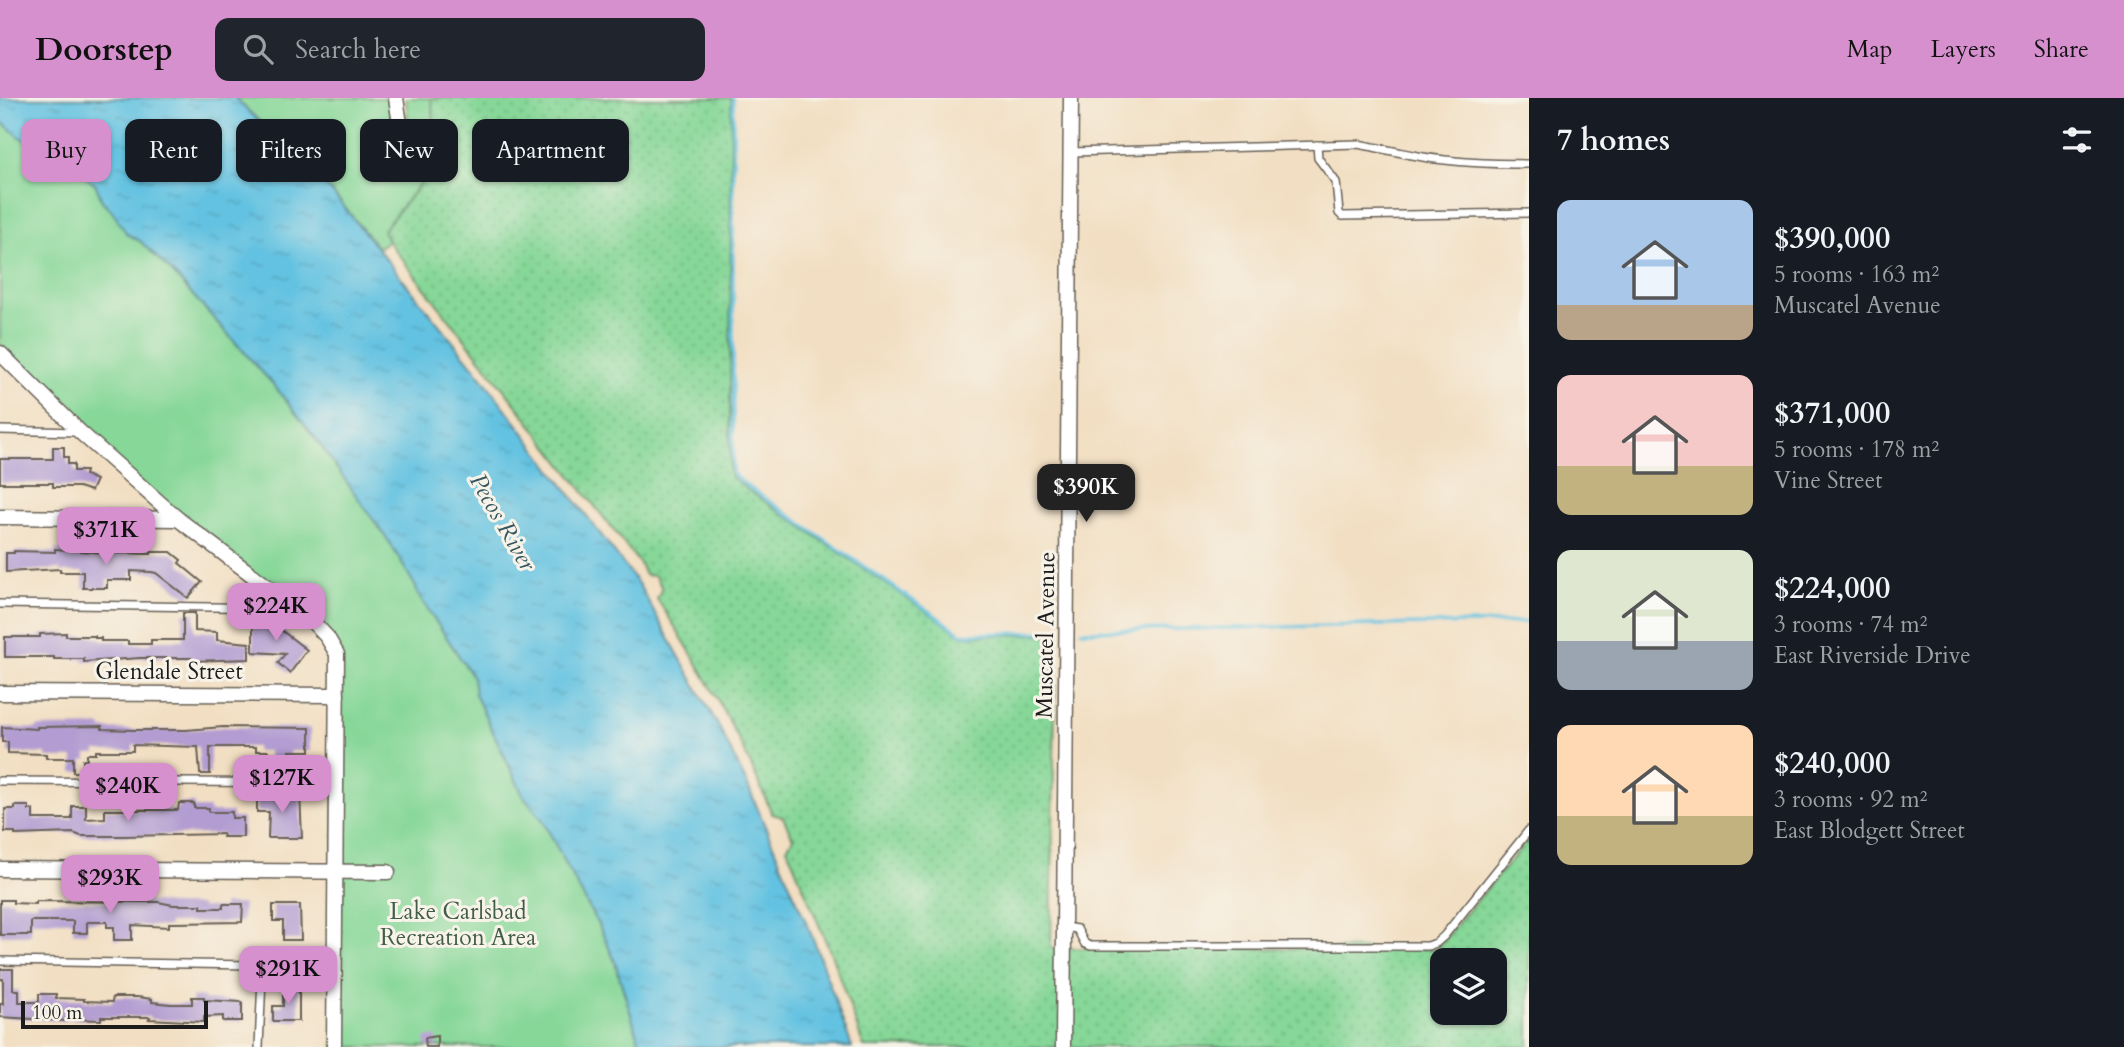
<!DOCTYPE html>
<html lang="en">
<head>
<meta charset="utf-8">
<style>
  body { margin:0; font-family:Cardo,serif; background:#20242c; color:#f1f3f6; height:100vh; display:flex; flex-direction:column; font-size:26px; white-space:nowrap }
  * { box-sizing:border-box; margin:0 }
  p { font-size:23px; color:#9ea1a6 }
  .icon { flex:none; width:38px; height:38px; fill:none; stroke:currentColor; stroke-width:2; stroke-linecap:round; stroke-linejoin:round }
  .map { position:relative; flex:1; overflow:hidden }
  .sheet { display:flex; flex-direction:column; background:#171b24; width:595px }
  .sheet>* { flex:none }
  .banner { position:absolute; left:21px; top:21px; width:665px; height:63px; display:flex; gap:14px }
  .buttons { position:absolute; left:1430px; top:850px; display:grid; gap:14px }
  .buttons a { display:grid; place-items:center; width:77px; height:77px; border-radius:14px; background:#171b24; box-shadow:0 2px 5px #0004; font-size:35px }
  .scale { position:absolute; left:21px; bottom:18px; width:187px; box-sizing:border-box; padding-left:7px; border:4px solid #1c1c1c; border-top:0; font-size:19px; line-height:24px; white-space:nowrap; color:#1c1c1c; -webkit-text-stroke:5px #f7f3e8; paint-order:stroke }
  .price { position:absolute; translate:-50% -60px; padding:0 16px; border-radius:14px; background:#d690ce; color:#111; font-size:23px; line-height:46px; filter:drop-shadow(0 2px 4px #0008) }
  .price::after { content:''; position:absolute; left:50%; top:42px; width:21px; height:16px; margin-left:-10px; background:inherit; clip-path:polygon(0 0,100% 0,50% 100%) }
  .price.current { background:#222; color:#fff }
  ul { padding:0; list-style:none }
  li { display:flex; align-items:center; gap:21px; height:175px; padding:0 28px }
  li span { display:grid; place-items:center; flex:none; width:196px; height:140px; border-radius:14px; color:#555 }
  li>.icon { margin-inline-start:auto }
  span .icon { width:84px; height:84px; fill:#fffc; stroke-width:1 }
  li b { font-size:30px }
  h2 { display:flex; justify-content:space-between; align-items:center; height:84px; padding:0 28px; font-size:30px }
  .tag { padding:0 24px; border-radius:14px; background:#171b24; box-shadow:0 2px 5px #0004; font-size:24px; line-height:63px }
  .tag.current { background:#d690ce; color:#111 }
  header { display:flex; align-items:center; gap:42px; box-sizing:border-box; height:98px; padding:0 35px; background:#d690ce; color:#111 }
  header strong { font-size:33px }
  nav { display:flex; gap:38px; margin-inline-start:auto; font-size:24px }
  .search { width:490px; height:63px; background:#20242c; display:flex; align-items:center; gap:18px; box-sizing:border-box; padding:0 24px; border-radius:14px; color:#9ea1a6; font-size:26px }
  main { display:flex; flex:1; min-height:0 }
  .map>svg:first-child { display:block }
</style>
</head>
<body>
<header>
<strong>Doorstep</strong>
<div class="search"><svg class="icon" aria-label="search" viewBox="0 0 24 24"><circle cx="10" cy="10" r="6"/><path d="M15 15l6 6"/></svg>Search here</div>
<nav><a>Map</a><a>Layers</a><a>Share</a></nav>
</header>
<main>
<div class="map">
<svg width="1529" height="949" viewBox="0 0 1529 949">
  <defs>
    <pattern id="grass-dots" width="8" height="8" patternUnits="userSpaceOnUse" patternTransform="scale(1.75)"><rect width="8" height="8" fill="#86d798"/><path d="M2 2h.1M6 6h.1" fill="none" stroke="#73b882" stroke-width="1.8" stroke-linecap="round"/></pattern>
    <pattern id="water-ripples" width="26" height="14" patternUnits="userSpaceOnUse" patternTransform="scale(1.75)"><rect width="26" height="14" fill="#63c2e1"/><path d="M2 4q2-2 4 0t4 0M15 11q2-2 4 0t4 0" fill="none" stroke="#55a6c0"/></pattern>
  </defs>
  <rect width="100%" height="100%" fill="#f7f3e8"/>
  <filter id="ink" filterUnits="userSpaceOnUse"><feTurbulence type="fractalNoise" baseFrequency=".0143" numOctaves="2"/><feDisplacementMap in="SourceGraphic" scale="14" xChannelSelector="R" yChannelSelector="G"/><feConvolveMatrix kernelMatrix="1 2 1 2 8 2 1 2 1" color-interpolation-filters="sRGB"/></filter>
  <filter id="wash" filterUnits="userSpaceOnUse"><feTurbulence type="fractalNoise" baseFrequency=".00686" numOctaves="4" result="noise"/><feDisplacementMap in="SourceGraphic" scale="28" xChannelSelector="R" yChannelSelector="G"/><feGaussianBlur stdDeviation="1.57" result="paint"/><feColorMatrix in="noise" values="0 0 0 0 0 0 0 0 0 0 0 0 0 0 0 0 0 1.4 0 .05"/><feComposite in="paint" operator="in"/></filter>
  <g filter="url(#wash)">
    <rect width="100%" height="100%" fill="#f2dfc3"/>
    <path fill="url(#grass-dots)" stroke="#517a5a" stroke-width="2" fill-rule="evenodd" d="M431 0H731L730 377 748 392 963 538 1056 536 1051 850 1436 851 1529 741V949H864L832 858 787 750 793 740 783 719 772 716C742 641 701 568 657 501L662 490 655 478 645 477 640 466 388 143 383 132 439 63ZM1442 863H1494V915H1442Z"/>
    <g fill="#86d798" stroke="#517a5a" stroke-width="2">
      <path d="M235 0H388L393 32 382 58 388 73 404 79C420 77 434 61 424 43 420 37 412 35 409 27 407 19 407 9 406 0H431L439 63 383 132 388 143 378 150 331 93Z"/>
      <path d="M0 23 28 45 63 62 96 87 102 103 112 113 127 136 140 143 171 173 273 286 319 345 390 445 416 489 417 495 473 579 475 596 523 697 542 721 602 834 614 861 641 949H334V548L178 421 0 255Z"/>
    </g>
    <path fill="url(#water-ripples)" stroke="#406f7e" stroke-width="2" d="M0 0H235L331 93 484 282 639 487 719 629 747 686 814 843 852 949H641L614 861 602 834 542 721 523 697 475 596 473 579 417 495 416 489 390 445 319 345 273 286 171 173 140 143 127 136 112 113 102 103 96 87 63 62 28 45 0 23Z"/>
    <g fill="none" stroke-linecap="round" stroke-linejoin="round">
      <g stroke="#63c2e1" stroke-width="3.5">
        <path d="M733 0V376L747 388 962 536 1056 534"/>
        <path d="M1082 533 1529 524"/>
      </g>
    </g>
    <g id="blocks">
      <g fill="#b29cd1">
        <path d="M53 349H64V359H68V366H74V373H86L85 377 96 382 91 393 79 389H53V385H0V361H53Z"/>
        <path d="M55 451 107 455 151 456V454H171L181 462 179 465 202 484 188 500 156 475 151 474 131 473V482H107V490H83V474H60V471L6 474V455H14V453L55 454Z"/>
        <path d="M183 515H195V533L217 534V542L249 545V561L191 563V560H140L84 564V561H54V559H5V539H40V536L66 535V538H95V540H101V543H128V546H151V542H183Z"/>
        <path d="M253 516H260L307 552 290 575 278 565 285 556 253 554Z"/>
        <path d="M102 628V631L135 632H186L223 629 310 630V653H290V663H268V653H256V649H210V676H200L198 649 133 647V653H96V656H87V662H83V674H73V660H46V656L8 655V644H2V629L37 631V629Z"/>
        <path d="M280 695H300L302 740H268L269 714H257V698H280Z"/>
        <path d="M179 705H194V710H209V714H232V720H243V739H223V736L123 738H81L73 735 15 737V734H5V711H15V708H29V712H33V721H72V708H86V721L105 720V712H178Z"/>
        <path d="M0 802H13V805L36 806V803L158 804 173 807H201V810H223V806H243L242 824 173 825H169V829L132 827V842H114V829H107V824H87V835H73V823H31V837H0Z"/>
        <path d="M273 807H300L301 842H283V823H273Z"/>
        <path d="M0 871H13V892H19V904H39V896H56V900L84 901V903L112 904 113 899H137L152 901V904L170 906H192V899H204V902L242 904V923H223V918L204 919V924L149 921 150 919H101V922L66 921V923L0 919V906H3V881H0Z"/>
        <path d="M283 889H299V923H273V908H283Z"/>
        <path d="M437 938V949H426L425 940Z"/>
      </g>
    </g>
  </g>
  <g filter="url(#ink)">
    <use href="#blocks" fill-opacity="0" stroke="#676056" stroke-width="2"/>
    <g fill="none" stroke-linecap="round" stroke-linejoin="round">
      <defs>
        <g id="lane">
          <path d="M1317 47 1318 60 1336 84 1339 115 1342 118 1529 115"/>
          <path d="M1071 54 1358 46C1380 50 1401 55 1423 59 1458 65 1494 66 1529 66"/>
          <path d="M0 332 76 334"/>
          <path d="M0 506 291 510"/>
          <path d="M0 683 336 685"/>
          <path d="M1064 829 1077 831 1085 846 1091 848H1428L1436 845 1444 838 1529 732"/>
          <path d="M0 863 252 867 259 871 262 880 259 949"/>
        </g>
        <g id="street">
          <path d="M396 0 405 58"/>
          <path d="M0 255 80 334 178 421 309 520 327 539 337 556 334 949"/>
          <path d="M0 419 178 421"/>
          <path d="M0 595 337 597"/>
          <path d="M0 771 388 774"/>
          <path d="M1063 949 1071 0"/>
        </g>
      </defs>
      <use href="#lane" stroke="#676056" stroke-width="10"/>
      <use href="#street" stroke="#676056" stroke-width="17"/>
      <use href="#lane" stroke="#fff" stroke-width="7"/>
      <use href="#street" stroke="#fff" stroke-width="14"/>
    </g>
  </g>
  <g text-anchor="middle" stroke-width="6" stroke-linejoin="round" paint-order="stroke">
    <g font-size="23" fill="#1c1c1c" stroke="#f7f3e8">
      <text transform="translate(1045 537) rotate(-89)" y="8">Muscatel Avenue</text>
      <text x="169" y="581">Glendale Street</text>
    </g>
    <g font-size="23" fill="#415d47" stroke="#f7f3e8">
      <text x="458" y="821">Lake Carlsbad<tspan x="458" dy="26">Recreation Area</tspan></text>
    </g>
    <g font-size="24" font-style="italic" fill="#355661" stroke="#f7f3e8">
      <text transform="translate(503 424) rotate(60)" y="8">Pecos River</text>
    </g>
  </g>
</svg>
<div class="buttons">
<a><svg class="icon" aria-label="layers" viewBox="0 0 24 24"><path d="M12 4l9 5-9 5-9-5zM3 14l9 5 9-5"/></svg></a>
</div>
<div class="scale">100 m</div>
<b class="price current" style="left:1086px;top:426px">$390K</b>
<b class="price" style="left:106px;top:469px">$371K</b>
<b class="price" style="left:276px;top:545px">$224K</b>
<b class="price" style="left:282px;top:717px">$127K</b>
<b class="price" style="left:128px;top:725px">$240K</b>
<b class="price" style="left:110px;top:817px">$293K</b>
<b class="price" style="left:288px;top:908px">$291K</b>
<div class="banner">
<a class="tag current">Buy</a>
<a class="tag">Rent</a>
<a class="tag">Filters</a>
<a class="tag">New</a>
<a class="tag">Apartment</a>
</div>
</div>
<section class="sheet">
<h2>7 homes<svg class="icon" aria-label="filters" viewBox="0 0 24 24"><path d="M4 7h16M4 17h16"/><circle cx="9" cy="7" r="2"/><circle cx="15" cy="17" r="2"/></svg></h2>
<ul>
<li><span style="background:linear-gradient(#a9c7e8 75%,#b9a48a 0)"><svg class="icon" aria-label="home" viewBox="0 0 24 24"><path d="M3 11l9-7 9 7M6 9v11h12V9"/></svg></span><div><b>$390,000</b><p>5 rooms · 163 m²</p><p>Muscatel Avenue</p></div></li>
<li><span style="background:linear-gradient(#f6c9c9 65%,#c2b280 0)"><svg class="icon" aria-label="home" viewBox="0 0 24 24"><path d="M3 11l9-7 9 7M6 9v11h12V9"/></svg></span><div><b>$371,000</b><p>5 rooms · 178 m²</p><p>Vine Street</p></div></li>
<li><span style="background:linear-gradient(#dfe7d0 65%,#9aa5b1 0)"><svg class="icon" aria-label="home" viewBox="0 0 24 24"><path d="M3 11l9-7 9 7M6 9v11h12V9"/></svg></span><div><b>$224,000</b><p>3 rooms · 74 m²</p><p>East Riverside Drive</p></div></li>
<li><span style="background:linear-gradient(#ffd9b3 65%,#c2b280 0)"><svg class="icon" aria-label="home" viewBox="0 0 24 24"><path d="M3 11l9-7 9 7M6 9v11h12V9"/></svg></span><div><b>$240,000</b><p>3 rooms · 92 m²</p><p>East Blodgett Street</p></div></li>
</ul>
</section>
</main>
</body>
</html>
